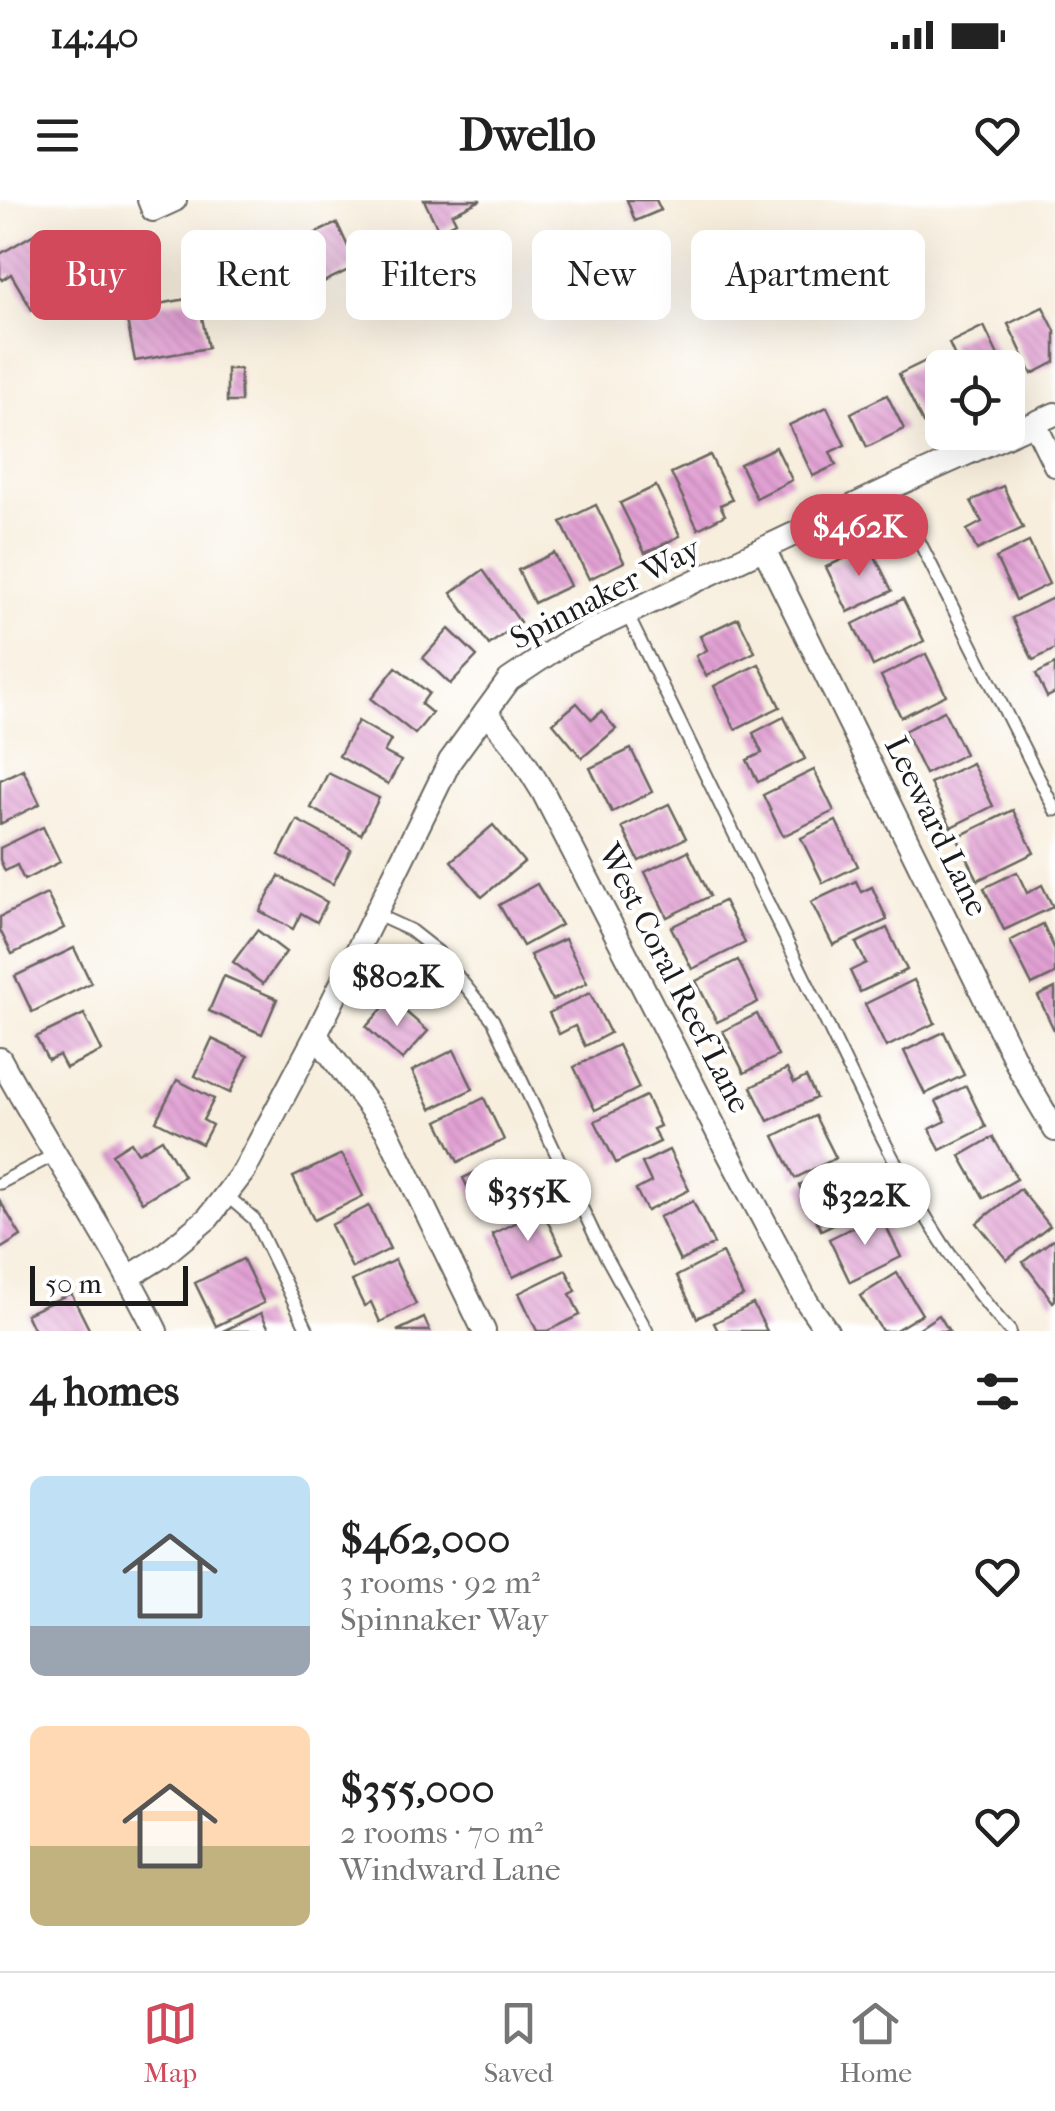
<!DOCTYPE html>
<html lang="en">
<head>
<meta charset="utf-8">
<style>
  body { margin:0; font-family:"IM FELL French Canon",serif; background:#f2f2f2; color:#222; height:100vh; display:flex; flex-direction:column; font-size:38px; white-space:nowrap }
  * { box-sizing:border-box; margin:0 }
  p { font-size:32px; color:#767676 }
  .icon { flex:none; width:55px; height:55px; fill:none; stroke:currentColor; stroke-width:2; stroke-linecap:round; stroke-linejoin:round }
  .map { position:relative; height:1131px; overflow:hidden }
  .details { display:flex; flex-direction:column; background:#fff; flex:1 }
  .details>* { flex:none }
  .guide { position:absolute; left:30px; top:30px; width:995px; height:90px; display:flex; gap:20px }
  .buttons { position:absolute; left:925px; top:150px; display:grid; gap:20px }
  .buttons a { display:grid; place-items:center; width:100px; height:100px; border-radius:15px; background:#fff; box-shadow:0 10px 40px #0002; font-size:50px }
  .scale { position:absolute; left:30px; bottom:25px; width:158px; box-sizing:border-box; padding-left:10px; border:5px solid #1c1c1c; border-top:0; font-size:28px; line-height:35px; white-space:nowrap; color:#1c1c1c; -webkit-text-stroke:8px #fff; paint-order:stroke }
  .price { position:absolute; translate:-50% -85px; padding:0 22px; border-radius:35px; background:#fff; color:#222; font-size:32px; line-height:65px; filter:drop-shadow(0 2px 5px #0008) }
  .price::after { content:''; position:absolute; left:50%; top:60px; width:30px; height:22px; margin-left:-15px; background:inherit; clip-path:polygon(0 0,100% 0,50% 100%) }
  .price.on { background:#d1495b; color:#fff }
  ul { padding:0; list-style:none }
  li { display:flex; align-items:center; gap:30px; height:250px; padding:0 30px }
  li span { display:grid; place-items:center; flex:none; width:280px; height:200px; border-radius:15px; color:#555 }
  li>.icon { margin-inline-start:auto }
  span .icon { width:120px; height:120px; fill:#fffc; stroke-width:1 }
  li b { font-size:42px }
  h2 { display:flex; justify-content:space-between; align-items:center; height:120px; padding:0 30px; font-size:42px }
  .pill { padding:0 35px; border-radius:15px; background:#fff; box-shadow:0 10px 40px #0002; font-size:35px; line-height:90px }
  .pill.on { background:#d1495b; color:#fff }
  .status { display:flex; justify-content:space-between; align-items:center; height:70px; padding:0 50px; background:#fff; direction:ltr }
  .status svg { height:28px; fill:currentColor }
  header { display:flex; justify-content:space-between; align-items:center; height:130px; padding:0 30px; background:#fff; font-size:45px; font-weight:700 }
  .menu { display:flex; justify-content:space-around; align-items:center; height:140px; border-top:2px solid #e0e0e0; background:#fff; font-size:28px; color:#767676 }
  .menu a { display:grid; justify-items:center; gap:5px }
  .menu .on { color:#d1495b }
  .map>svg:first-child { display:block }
</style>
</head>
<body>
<div class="status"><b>14:40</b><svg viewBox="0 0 49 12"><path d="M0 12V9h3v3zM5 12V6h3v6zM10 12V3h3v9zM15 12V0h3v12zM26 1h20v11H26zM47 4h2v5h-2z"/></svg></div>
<header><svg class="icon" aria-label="menu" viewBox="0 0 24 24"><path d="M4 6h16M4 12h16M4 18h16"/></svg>Dwello<svg class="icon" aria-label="heart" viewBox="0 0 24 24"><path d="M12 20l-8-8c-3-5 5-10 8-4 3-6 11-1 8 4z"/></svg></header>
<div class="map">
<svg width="1055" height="1131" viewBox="0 0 1055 1131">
  <defs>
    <pattern id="building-back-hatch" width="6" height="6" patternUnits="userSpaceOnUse" patternTransform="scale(2.5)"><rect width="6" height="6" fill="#e1a0d3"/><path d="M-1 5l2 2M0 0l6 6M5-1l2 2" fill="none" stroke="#c089b5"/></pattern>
  </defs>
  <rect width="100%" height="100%" fill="#fff"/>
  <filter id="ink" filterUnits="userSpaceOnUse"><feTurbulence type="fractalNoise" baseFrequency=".01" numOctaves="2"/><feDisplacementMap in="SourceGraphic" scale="20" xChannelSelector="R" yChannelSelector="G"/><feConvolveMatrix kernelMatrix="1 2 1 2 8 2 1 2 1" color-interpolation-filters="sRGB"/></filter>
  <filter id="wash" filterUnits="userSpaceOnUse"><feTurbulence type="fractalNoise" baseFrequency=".0048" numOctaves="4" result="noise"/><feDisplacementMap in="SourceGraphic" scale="40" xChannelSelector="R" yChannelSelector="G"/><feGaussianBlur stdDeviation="2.25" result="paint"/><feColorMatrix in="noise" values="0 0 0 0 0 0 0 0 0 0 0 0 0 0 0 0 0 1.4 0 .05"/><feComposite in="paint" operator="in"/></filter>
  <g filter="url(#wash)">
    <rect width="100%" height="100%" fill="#f7eedd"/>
    <g id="blocks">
      <g fill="url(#building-back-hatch)">
        <path d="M424 0H481L452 14 456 22 439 31Z"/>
        <path d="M627 0H656L661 10 635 21Z"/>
        <path d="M337 23 357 66 317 85 321 94 303 103 278 51Z"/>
        <path d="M43 29 76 85 32 110 11 74 2 80 0 77V54Z"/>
        <path d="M198 97 208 148 135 161 125 110Z"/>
        <path d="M1043 107 1055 131V162L1032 174 1008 124Z"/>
        <path d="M984 126 1004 168H960L949 143Z"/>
        <path d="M934 157 942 176V214L923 223 899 174Z"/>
        <path d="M227 169H240L241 202H227Z"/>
        <path d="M887 195 904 229 867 247 851 213Z"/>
        <path d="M827 207 845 245 830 252 836 265 813 276 789 225Z"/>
        <path d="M776 247 792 280 756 298 740 264Z"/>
        <path d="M710 255 732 300 720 305 725 315 698 329 671 273Z"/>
        <path d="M656 286 680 336 645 353 620 303Z"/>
        <path d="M1003 286 1023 328 977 350 967 330 982 322 971 301Z"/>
        <path d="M596 305 624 362 589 379 561 322Z"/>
        <path d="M1029 342 1049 384 1016 400 996 358Z"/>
        <path d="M870 346 892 391 848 412 826 367Z"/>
        <path d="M554 353 570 386 534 403 518 370Z"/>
        <path d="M483 370 520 422 489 445 451 393Z"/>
        <path d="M1055 397V449L1033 460 1012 418Z"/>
        <path d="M903 399 924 441 873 466 853 424Z"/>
        <path d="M738 418 755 452 706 476 696 456 707 450 700 436Z"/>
        <path d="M449 429 477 456 450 484 423 458Z"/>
        <path d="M926 454 946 495 901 517 881 476Z"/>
        <path d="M759 464 780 507 735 529 714 486Z"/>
        <path d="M1055 464V493L1047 497 1036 474Z"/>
        <path d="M396 467 429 493 421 504 432 513 415 534 371 499Z"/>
        <path d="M577 503 592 520 601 511 616 529 582 558 553 523Z"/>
        <path d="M944 511 965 554 925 574 904 531Z"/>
        <path d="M784 517 805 559 758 582 747 560 762 553 753 533Z"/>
        <path d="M358 521 391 540 384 552 401 561 388 584 339 556Z"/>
        <path d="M631 549 652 592 612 612 590 568Z"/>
        <path d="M972 563 993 606 951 627 930 583Z"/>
        <path d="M23 569 40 604 0 624V580Z"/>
        <path d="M814 570 834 611 783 636 763 595Z"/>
        <path d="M328 573 379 598 361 634 311 608Z"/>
        <path d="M669 604 686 638 639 661 622 627Z"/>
        <path d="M1013 610 1034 653 978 680 957 637Z"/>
        <path d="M297 620 351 649 333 684 279 655Z"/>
        <path d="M836 621 858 666 823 683 801 638Z"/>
        <path d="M493 625 524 662 482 697 451 661Z"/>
        <path d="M43 627 60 662 24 680 17 665 5 671 0 660V648Z"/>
        <path d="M688 651 710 696 667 717 645 672Z"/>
        <path d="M1017 672 1027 693 1042 685 1053 707 1004 730 984 688Z"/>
        <path d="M279 676 327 702 317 722 301 713 293 729 260 711Z"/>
        <path d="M856 681 861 692 872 687 887 720 833 745 811 702Z"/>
        <path d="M537 684 561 725 523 746 499 705Z"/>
        <path d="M47 694 64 728 12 754 0 730V717Z"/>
        <path d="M724 701 745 743 692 769 671 727Z"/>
        <path d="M1043 724 1055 750V774L1032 785 1010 741Z"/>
        <path d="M887 728 907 770 860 792 850 771 866 763 856 743Z"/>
        <path d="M257 730 286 752 263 784 233 762Z"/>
        <path d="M565 739 587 783 552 800 530 755Z"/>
        <path d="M74 748 91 783 32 812 15 776Z"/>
        <path d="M738 760 758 802 717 822 696 781Z"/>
        <path d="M224 776 277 799 262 834 209 811Z"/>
        <path d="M914 780 935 823 886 847 865 804Z"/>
        <path d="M1055 788V832L1038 796Z"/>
        <path d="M590 793 610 833 585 846 575 826 559 834 549 813Z"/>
        <path d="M391 799 428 831 402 860 366 827Z"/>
        <path d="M84 814 102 851 66 868 59 855 48 860 36 837Z"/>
        <path d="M757 814 778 856 744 873 723 831Z"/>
        <path d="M944 832 964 875 925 894 904 851Z"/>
        <path d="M212 839 248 856 230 893 195 876Z"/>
        <path d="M618 845 639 888 595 910 574 867Z"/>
        <path d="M454 850 473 889 431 909 412 871Z"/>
        <path d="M787 869 794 883 806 877 816 898 768 921 751 887Z"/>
        <path d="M177 880 214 899 203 920 212 925 202 944 156 921Z"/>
        <path d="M966 886 986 927 940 950 930 929 946 921 936 901Z"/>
        <path d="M646 896 660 926 653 929 660 942 616 963 595 921Z"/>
        <path d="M484 898 504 940 458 962 438 921Z"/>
        <path d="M815 916 836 958 795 978 774 936Z"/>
        <path d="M993 937 1017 979 984 998 960 956Z"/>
        <path d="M162 939 184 976 142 1002 112 954 131 942 138 953Z"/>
        <path d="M669 950 689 990 647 1011 636 990 651 982 642 963Z"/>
        <path d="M342 954 363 996 314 1020 293 977Z"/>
        <path d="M497 962 508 984 519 978 530 999 485 1021 463 978Z"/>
        <path d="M835 968 856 1013 821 1030 799 985Z"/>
        <path d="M1020 989 1050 1026 1007 1060 977 1023Z"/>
        <path d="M0 1001 21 1036 0 1049Z"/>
        <path d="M693 1001 714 1044 680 1061 659 1017Z"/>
        <path d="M369 1006 390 1049 352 1068 331 1025Z"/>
        <path d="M542 1010 563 1053 513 1077 492 1034Z"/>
        <path d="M880 1014 901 1057 850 1082 829 1039Z"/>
        <path d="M1055 1038V1100L1053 1102 1023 1062Z"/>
        <path d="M722 1053 743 1096 697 1118 677 1076Z"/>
        <path d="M243 1059 264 1103 216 1126 195 1083Z"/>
        <path d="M395 1060 416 1104 380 1122 371 1102 364 1106 352 1081Z"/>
        <path d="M566 1070 576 1091 570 1094 580 1115 547 1131H537L519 1093Z"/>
        <path d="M897 1073 922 1114 894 1131H882L860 1096Z"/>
        <path d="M71 1093 90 1131H34L26 1114Z"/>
        <path d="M753 1104 767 1131H718L714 1123Z"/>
        <path d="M261 1113 270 1131H223Z"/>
        <path d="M939 1115 949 1131H915Z"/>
        <path d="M424 1118 430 1131H397Z"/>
      </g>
    </g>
  </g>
  <g filter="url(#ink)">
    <use href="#blocks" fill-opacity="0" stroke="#696660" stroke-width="2.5"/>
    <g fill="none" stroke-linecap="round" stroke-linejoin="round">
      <defs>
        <g id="service">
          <path d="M888 289 907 317 1055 610"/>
          <path d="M627 414C689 542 752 669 814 797 870 912 922 1036 1010 1131"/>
          <path d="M375 714 410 730 438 752 493 820 597 1040 647 1131"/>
          <path d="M0 983 54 955"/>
          <path d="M226 995 254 1019 308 1131"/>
        </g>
        <g id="minor">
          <path d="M149 0 153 10 175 0"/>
          <path d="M1035 224 1055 265"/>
          <path d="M764 349 1022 874 1055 930"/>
          <path d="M486 512 515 547 543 592 726 949 807 1102 827 1131"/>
          <path d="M316 835 387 931 484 1131"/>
          <path d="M0 859C50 951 110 1037 156 1131"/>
          <path d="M129 1077 161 1057 208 1018 244 971 316 835 450 561 509 480 563 444 899 284 1055 214"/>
        </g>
      </defs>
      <use href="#service" stroke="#696660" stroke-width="15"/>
      <use href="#minor" stroke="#696660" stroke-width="26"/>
      <use href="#service" stroke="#fff" stroke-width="11"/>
      <use href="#minor" stroke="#fff" stroke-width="22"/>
    </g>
  </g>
  <g text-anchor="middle" stroke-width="8" stroke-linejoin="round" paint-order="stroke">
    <g font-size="32" fill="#1c1c1c" stroke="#fff">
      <text transform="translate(605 393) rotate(-27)" y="11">Spinnaker Way</text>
      <text transform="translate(937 626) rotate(64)" y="11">Leeward Lane</text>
      <text transform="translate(675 778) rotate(63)" y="11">West Coral Reef Lane</text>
    </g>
  </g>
</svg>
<div class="buttons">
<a><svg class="icon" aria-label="locate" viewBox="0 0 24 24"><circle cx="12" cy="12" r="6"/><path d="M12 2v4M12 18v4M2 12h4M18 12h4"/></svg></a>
</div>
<div class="scale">50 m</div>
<b class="price on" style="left:859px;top:379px">$462K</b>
<b class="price" style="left:397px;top:829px">$802K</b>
<b class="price" style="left:528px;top:1044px">$355K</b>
<b class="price" style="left:865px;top:1048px">$322K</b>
<div class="guide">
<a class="pill on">Buy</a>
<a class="pill">Rent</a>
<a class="pill">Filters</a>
<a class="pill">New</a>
<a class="pill">Apartment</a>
</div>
</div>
<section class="details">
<h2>4 homes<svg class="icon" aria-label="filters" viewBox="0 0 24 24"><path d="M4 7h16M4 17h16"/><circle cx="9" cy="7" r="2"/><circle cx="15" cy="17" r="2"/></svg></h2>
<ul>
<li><span style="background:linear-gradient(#bfe0f5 75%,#9aa5b1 0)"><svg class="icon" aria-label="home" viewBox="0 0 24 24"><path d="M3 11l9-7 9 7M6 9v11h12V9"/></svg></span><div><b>$462,000</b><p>3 rooms · 92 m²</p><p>Spinnaker Way</p></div><svg class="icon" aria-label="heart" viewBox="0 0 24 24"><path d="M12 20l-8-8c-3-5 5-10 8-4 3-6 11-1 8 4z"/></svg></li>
<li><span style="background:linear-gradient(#ffd9b3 60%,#c2b280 0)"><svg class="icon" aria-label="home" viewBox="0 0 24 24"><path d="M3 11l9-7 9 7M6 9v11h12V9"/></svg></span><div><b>$355,000</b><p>2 rooms · 70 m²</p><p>Windward Lane</p></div><svg class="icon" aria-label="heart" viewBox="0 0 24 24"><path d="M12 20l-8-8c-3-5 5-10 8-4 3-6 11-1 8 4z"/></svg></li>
</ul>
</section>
<nav class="menu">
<a class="on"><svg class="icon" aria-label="map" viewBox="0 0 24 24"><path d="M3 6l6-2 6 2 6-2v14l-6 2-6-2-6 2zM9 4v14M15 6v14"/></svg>Map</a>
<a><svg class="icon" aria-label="saved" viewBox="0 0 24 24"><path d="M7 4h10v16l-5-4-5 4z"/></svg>Saved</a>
<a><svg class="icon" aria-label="home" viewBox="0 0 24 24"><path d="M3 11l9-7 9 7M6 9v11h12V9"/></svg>Home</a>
</nav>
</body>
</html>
